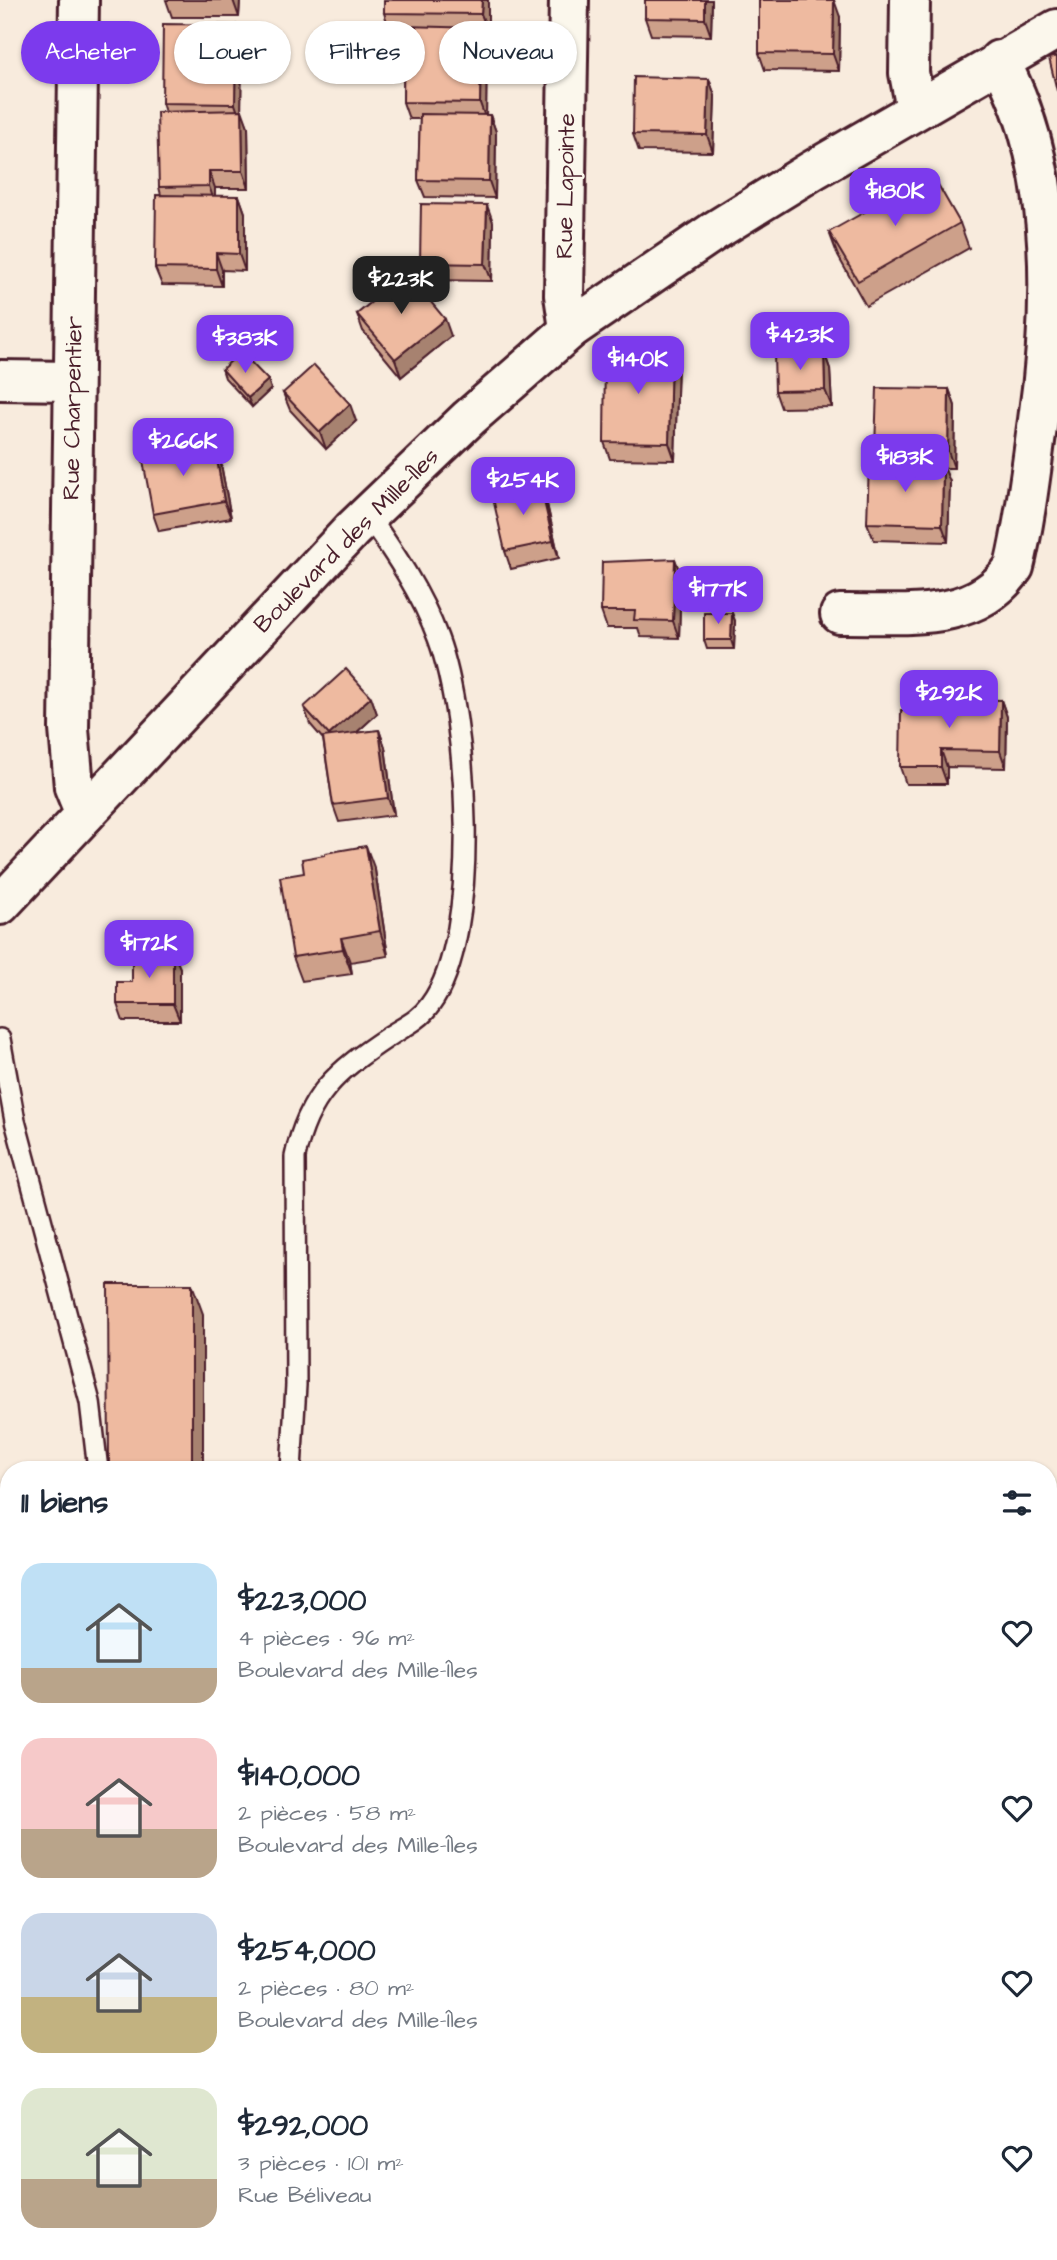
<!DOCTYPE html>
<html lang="fr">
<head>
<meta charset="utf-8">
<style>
  body { margin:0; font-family:"Architects Daughter",sans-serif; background:#f2f2f3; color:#1f2937; height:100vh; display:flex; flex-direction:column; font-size:26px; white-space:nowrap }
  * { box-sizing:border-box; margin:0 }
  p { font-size:23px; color:#747a83 }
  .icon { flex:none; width:38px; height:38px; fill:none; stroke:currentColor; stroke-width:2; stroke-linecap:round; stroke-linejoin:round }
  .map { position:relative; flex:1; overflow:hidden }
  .drawer { position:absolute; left:0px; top:1461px; width:1057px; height:800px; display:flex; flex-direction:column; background:#fff; border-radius:28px 28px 0 0; box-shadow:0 2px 5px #0004 }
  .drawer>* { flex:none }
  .top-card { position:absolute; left:21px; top:21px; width:700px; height:63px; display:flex; gap:14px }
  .price { position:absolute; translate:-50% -60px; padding:0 16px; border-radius:14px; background:#7c3aed; color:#fff; font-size:23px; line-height:46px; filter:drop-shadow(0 2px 4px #0008) }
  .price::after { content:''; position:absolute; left:50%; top:42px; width:21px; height:16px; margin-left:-10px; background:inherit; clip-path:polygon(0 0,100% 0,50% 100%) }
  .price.on { background:#222; color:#fff }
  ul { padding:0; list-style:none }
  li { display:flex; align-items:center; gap:21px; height:175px; padding:0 21px }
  li span { display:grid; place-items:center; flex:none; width:196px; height:140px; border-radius:21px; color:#555 }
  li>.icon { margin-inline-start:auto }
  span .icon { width:84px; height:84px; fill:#fffc; stroke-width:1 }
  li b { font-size:30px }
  h2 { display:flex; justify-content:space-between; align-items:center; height:84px; padding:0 21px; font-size:30px }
  .tag { padding:0 24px; border-radius:32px; background:#fff; box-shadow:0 2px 5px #0004; font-size:24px; line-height:63px }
  .tag.on { background:#7c3aed; color:#fff }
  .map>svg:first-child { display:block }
</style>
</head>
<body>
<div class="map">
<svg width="1057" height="2260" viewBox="0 0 1057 2260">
  <rect width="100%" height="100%" fill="#f8ebdd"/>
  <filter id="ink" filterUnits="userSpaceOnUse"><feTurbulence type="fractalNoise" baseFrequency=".0143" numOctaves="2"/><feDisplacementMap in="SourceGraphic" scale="14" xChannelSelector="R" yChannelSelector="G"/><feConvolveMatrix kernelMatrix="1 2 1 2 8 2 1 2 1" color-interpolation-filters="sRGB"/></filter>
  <g filter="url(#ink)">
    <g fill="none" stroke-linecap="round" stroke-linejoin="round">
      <defs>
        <g id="lane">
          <path d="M0 1039 15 1121 90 1402 98 1470"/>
          <path d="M291 1470 296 1385 295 1157C308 1095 337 1071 388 1037 403 1027 420 1020 430 1005 483 934 468 719 438 638 421 592 395 554 367 514"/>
          <path d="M40 2260V2252"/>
          <path d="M264 2260V2252"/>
        </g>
        <g id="street">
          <path d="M79 0 69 729 74 787 85 814"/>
          <path d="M569 0 564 295 568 322 572 328"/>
          <path d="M910 0 909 73 916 109"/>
          <path d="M0 380 72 381"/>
          <path d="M840 614C902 613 975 625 1014 567 1026 518 1031 469 1038 420 1055 300 1057 164 999 60"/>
        </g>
        <path id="secondary" d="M0 905 352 530 469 418 572 328 716 230 813 170 1057 29"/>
      </defs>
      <use href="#lane" stroke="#4a1f2b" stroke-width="24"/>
      <use href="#street" stroke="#4a1f2b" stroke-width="44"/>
      <use href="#secondary" stroke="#4a1f2b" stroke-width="44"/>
      <use href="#lane" stroke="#fbf7ec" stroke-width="19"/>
      <use href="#street" stroke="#fbf7ec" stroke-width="38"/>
      <use href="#secondary" stroke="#fbf7ec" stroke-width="38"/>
    </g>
    <g fill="#cda08a" stroke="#4a1f2b" stroke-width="2">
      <path d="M166 0H240L239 17H172Z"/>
      <path d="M488 0V31H482L487 45 486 115H490L496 132 495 198 425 197 418 180 420 119H409L403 102 404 30H390L384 13Z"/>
      <path d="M712 0 711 36 651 35 645 18Z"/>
      <path d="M840 17 839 71 765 70 759 53Z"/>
      <path d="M236 25 242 42 241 110 248 127 249 188H215V196H239L245 213V271L222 270V286L162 285 155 268 161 195 159 187 165 112 162 103Z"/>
      <path d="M709 79 715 96 713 152 639 151 633 134Z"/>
      <path d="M493 222 492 281 426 280 420 263Z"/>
      <path d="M960 223 969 248 866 306 838 256 829 232Z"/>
      <path d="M357 314 451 336 401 377 363 331Z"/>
      <path d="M671 345 678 362 675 460 610 459 604 442Z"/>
      <path d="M824 352 830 369 832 407 781 408 775 391Z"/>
      <path d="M222 369 268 380 271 389 252 407 225 378Z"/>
      <path d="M949 389 955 406 954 468H944L950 482 948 542 874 540 867 523 880 464 875 449Z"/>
      <path d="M283 393 356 421 326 449 290 410Z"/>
      <path d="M214 442 220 459 231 518 159 531 153 514Z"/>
      <path d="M540 483 546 500 559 558 511 569 505 551Z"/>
      <path d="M675 559 681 576 679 638 641 637 638 628H607L601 611Z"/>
      <path d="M732 613 735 621 734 649H707L704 640Z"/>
      <path d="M371 697 377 714 356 733 379 730 385 747 394 815 339 822 333 805 323 739 310 724 304 707Z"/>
      <path d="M1001 700 1007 717 1006 768 947 767V784H906L900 767 936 711Z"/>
      <path d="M375 870 388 956 350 962 352 974 302 981 293 957Z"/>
      <path d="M180 968V1021H123L117 1004 132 982Z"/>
    </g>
    <g fill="#a78270" stroke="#4a1f2b" stroke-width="2">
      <path d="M233 0H240L239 17Z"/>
      <path d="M482 0H488V31L481 14Z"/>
      <path d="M705 0H712L711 36 705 19Z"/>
      <path d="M834 0 840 17 839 71 833 54Z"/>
      <path d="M236 25 242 42 241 121 235 104Z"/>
      <path d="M481 28 487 45 486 120 480 103Z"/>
      <path d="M709 79 715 96 713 152 707 135Z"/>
      <path d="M242 110 248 127 249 188 243 171Z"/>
      <path d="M490 115 496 132 495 198 489 181Z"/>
      <path d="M209 171 215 188V203L209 186Z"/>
      <path d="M239 196 245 213V271L239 254Z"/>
      <path d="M487 205 493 222 492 281 485 264Z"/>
      <path d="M216 253 222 270V286L216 269Z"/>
      <path d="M445 319 451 336 401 377 395 359Z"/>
      <path d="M671 345 678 362 675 460 669 443Z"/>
      <path d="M824 352 830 369 832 407 825 390Z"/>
      <path d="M268 380 271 389 252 407 248 398Z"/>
      <path d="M949 389 955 406 954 468 948 451Z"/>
      <path d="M350 404 356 421 326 449 320 432Z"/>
      <path d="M214 442 220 459 231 518 224 501Z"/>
      <path d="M943 465 950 482 948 542 942 525Z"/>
      <path d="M540 483 546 500 559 558 553 541Z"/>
      <path d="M675 559 681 576 679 638 673 621Z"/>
      <path d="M732 613 735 621 734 649 731 640Z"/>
      <path d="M371 697 377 714 335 752 329 735Z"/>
      <path d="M1001 700 1007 717 1006 768 1000 751Z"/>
      <path d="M379 730 385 747 394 815 388 798Z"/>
      <path d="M941 750 947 767V784L941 767Z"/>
      <path d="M366 846 375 870 388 956 380 931Z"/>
      <path d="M341 938 350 962 352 974 343 949Z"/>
      <path d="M173 951 180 968V1021L173 1004Z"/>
      <path d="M192 1284 203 1314V1470H192Z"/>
    </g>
    <g fill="#eebaa0" stroke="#4a1f2b" stroke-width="2">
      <path d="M384 0H482L481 14 384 13Z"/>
      <path d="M645 0H705V19L645 18Z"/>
      <path d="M759 0H834L833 54 759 53Z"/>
      <path d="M163 24 236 25 235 104 162 103Z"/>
      <path d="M404 26 481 28 480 103 403 102Z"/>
      <path d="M1057 56V91L1049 58Z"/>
      <path d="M634 77 709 79 707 135 633 134Z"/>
      <path d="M242 110 243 171H209V186L159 187 157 112Z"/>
      <path d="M420 114 490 115 489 181 418 180Z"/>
      <path d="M932 174 960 223 858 281 829 232Z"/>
      <path d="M156 195 239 196V254L216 253V269L155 268Z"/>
      <path d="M421 204 487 205 485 264 420 263Z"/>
      <path d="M407 273 445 319 395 359 357 314Z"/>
      <path d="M636 344 671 345 669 443 604 442 605 356H636Z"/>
      <path d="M241 352 268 380 248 398 222 369Z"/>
      <path d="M824 352 825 390 775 391 774 354Z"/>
      <path d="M314 365 350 404 320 432 283 393Z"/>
      <path d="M877 388 949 389 948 451 875 449Z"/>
      <path d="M214 442 224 501 153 514 142 455Z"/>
      <path d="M869 463 943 465 942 525 867 523Z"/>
      <path d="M540 483 553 541 505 551 492 494Z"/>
      <path d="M675 559 673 621 634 620 635 611H601L602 562Z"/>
      <path d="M704 613H732L731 640H704Z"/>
      <path d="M346 669 371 697 329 735 304 707Z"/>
      <path d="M937 698 1001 700 1000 751 941 750V767H900L901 710 936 711Z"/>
      <path d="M379 730 388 798 333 805 323 737Z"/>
      <path d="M366 846 380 931 341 938 343 949 293 957 280 877 304 873 302 859 325 855V853Z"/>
      <path d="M132 951H173V1004H117V982H132Z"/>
      <path d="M108 1284H192V1470H109Z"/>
    </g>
  </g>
  <g text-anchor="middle" stroke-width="5" stroke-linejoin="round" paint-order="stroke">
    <g font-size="24" fill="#4a1f2b" stroke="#fbf7ec">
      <text transform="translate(565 186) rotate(-89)" y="8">Rue Lapointe</text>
      <text transform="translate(72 408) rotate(-89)" y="8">Rue Charpentier</text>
      <text transform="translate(346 540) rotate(-45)" y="8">Boulevard des Mille-Îles</text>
    </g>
  </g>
</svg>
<b class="price" style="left:895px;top:228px">$180K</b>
<b class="price on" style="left:401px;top:316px">$223K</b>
<b class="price" style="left:800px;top:372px">$423K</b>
<b class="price" style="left:245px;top:375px">$383K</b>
<b class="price" style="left:638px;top:396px">$140K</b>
<b class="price" style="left:183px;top:478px">$266K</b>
<b class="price" style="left:905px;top:494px">$183K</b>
<b class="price" style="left:523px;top:517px">$254K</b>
<b class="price" style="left:718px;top:626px">$177K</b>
<b class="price" style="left:949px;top:730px">$292K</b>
<b class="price" style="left:149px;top:980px">$172K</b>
<div class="top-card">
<a class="tag on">Acheter</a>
<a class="tag">Louer</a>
<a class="tag">Filtres</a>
<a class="tag">Nouveau</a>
</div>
<section class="drawer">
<h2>11 biens<svg class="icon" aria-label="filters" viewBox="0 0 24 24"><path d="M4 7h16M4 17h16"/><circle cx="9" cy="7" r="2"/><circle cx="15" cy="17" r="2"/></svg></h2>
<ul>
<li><span style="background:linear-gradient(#bfe0f5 75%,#b9a48a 0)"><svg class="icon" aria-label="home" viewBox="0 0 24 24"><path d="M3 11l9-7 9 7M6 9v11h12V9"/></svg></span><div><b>$223,000</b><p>4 pièces · 96 m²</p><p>Boulevard des Mille-Îles</p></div><svg class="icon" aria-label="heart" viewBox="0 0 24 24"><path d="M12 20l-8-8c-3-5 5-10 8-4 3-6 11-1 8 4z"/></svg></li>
<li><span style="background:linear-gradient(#f6c9c9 65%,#b9a48a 0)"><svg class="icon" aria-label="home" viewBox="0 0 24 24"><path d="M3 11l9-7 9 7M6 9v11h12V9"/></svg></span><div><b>$140,000</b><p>2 pièces · 58 m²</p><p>Boulevard des Mille-Îles</p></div><svg class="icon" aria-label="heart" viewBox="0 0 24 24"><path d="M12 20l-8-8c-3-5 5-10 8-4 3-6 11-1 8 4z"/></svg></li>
<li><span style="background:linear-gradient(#c9d6e8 60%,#c2b280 0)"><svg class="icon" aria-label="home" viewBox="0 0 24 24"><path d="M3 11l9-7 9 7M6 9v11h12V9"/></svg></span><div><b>$254,000</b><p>2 pièces · 80 m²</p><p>Boulevard des Mille-Îles</p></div><svg class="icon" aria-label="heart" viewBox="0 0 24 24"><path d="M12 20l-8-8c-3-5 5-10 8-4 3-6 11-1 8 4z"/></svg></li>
<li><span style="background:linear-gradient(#dfe7d0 65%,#b9a48a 0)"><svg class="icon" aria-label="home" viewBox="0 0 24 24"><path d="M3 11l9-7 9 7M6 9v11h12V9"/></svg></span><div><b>$292,000</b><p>3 pièces · 101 m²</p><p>Rue Béliveau</p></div><svg class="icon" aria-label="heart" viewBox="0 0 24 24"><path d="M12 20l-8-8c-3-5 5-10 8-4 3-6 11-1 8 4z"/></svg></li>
</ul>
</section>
</div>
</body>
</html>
